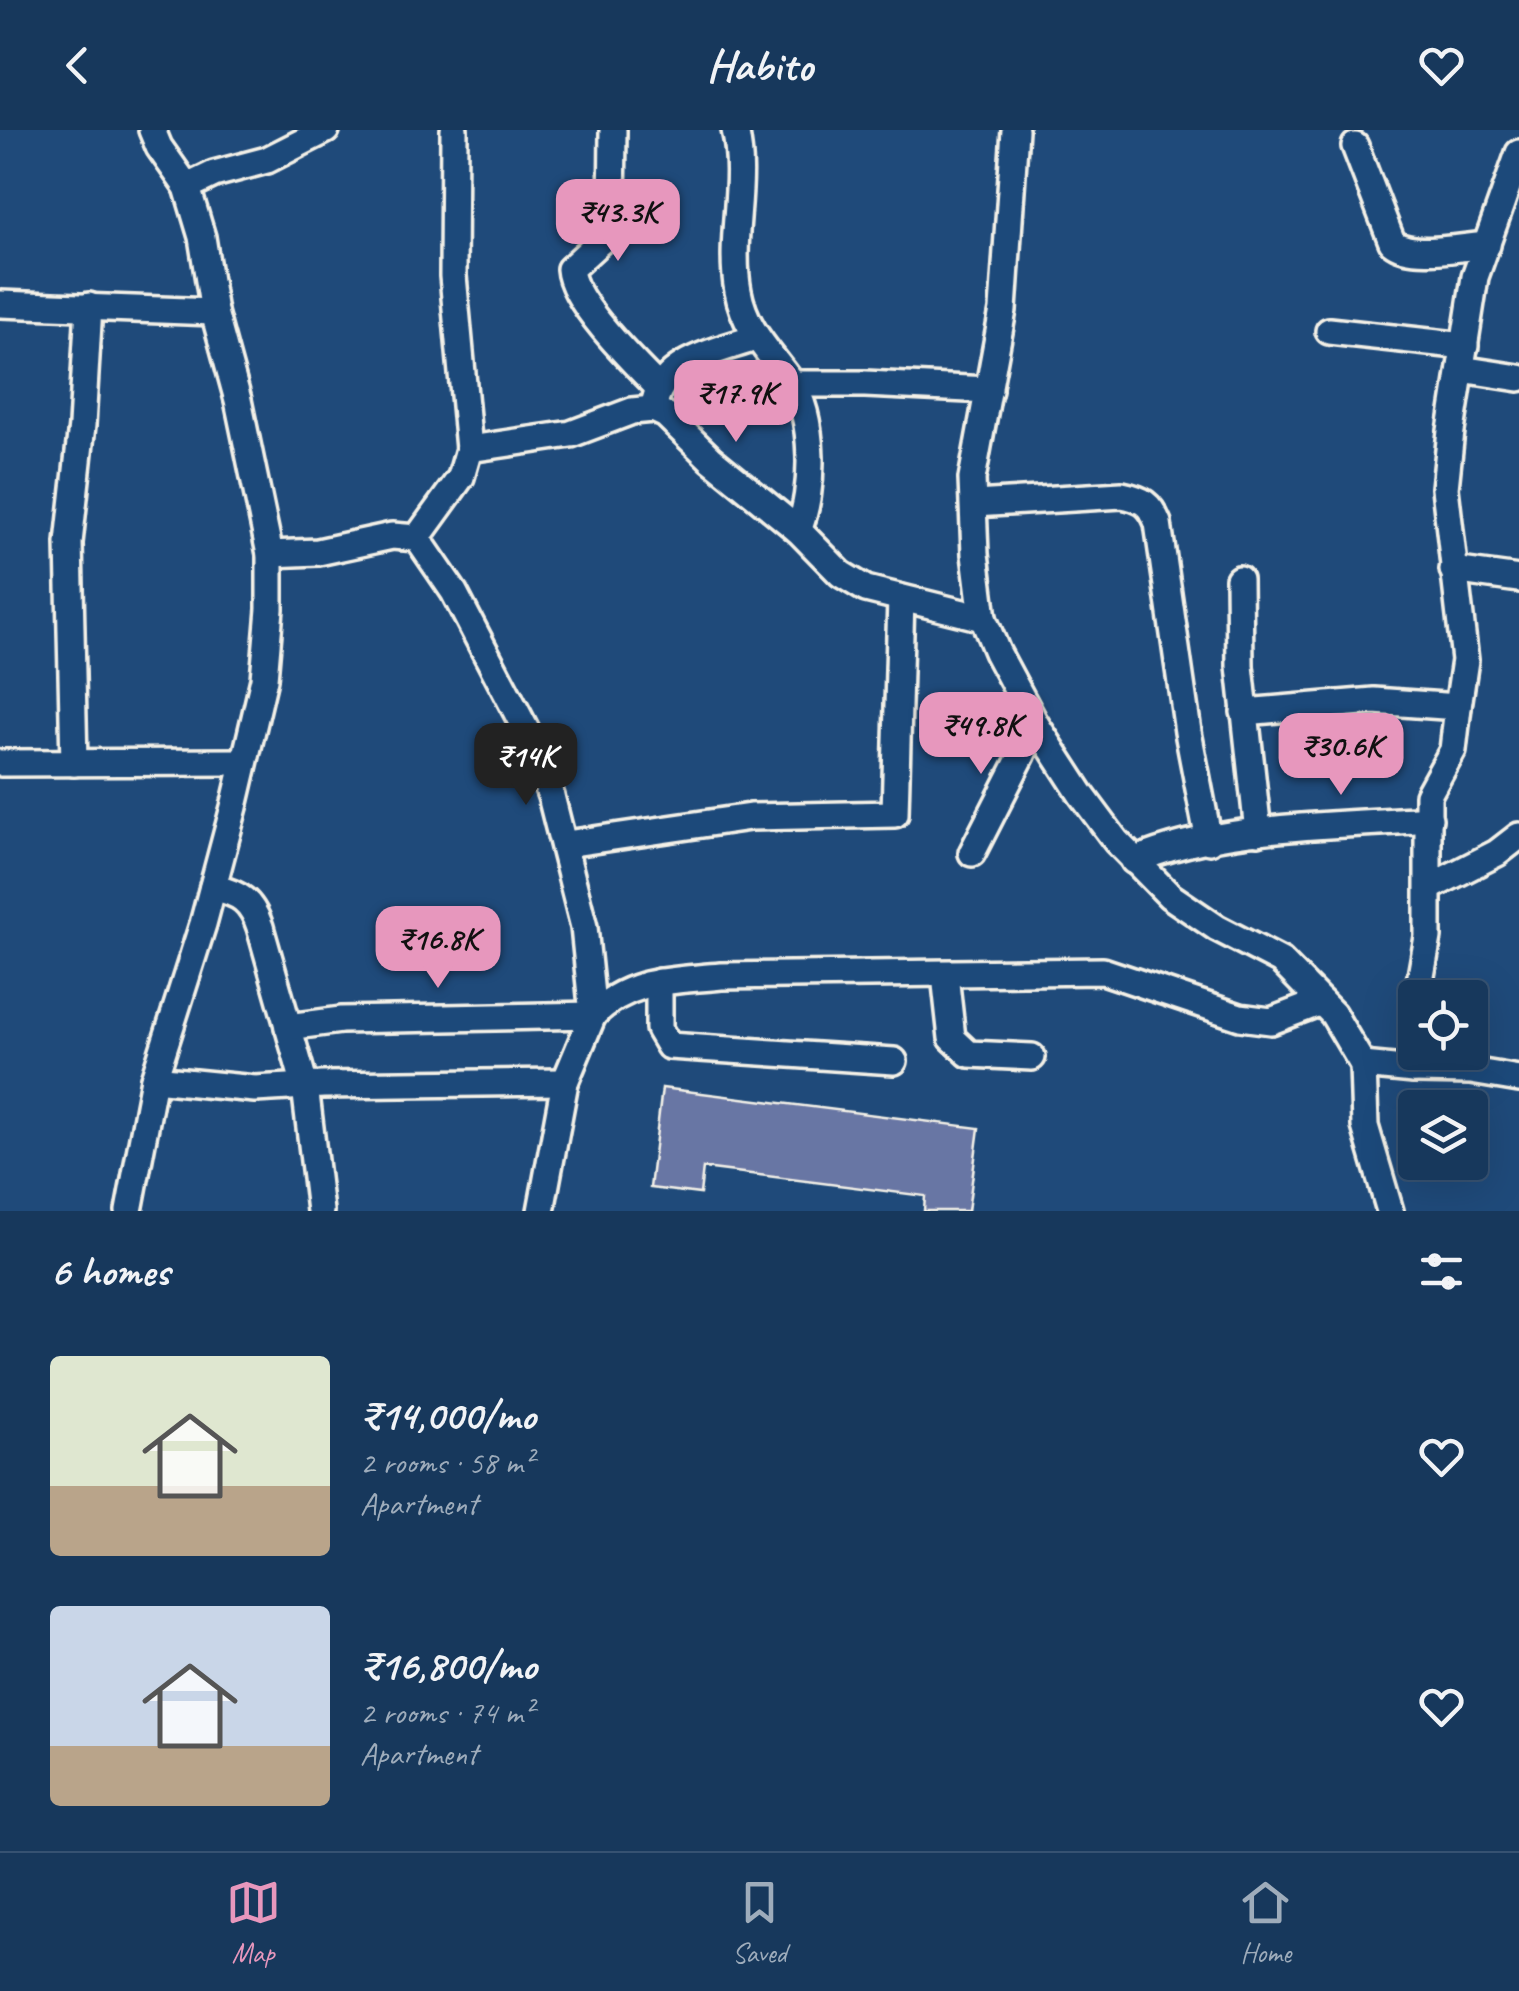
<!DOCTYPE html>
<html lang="en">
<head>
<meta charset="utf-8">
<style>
  body { margin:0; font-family:Caveat,sans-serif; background:#244365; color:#f1f3f6; height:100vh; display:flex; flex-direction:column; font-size:38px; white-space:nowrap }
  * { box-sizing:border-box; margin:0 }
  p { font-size:32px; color:#9eacbb }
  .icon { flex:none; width:55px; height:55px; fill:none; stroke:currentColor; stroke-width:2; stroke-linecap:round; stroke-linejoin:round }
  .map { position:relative; height:1081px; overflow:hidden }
  .sheet { display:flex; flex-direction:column; background:#17385c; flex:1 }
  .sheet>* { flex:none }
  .controls { position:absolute; left:1398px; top:850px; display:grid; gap:20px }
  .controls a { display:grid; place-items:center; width:90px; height:90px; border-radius:10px; background:#17385c; box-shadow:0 10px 40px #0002,0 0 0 2px #365272; font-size:50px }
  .price { position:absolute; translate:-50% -85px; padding:0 22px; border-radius:20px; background:#e797bd; color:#111; font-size:32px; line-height:65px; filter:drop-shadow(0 2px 5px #0008) }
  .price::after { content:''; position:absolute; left:50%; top:60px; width:30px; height:22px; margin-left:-15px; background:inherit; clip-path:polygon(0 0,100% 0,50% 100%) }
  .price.active { background:#222; color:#fff }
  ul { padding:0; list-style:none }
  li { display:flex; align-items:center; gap:30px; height:250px; padding:0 50px }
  li span { display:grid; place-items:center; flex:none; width:280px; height:200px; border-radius:10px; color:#555 }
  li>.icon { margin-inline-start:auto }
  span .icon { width:120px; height:120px; fill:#fffc; stroke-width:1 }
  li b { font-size:42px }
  h2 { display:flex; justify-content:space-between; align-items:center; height:120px; padding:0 50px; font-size:42px }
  header { display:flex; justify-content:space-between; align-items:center; height:130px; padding:0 50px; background:#17385c; font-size:45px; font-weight:700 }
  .tab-bar { display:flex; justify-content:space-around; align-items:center; height:140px; border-top:2px solid #365272; background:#17385c; font-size:28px; color:#9eacbb }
  .tab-bar a { display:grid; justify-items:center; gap:5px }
  .tab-bar .active { color:#e797bd }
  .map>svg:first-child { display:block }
</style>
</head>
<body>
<header><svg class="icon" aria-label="back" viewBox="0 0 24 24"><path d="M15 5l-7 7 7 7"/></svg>Habito<svg class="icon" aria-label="heart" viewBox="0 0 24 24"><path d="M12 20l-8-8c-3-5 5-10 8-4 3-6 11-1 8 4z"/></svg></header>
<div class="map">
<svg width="1519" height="1081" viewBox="0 0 1519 1081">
  <rect width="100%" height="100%" fill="#1f4a7a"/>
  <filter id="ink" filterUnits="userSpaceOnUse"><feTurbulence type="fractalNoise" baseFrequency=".01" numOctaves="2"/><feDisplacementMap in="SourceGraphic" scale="20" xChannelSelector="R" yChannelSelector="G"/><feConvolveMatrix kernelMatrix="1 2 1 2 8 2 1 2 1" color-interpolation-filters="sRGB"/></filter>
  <g filter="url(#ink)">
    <path fill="#6876a4" stroke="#f4f1e8" stroke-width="2.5" d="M662 958 979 998 968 1081H924L925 1066 703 1038 700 1064 650 1058Z"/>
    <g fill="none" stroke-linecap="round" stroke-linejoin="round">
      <defs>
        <g id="minor">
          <path d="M613 0 612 86 606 106 570 139C572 172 635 234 658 257"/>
          <path d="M735 0C748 53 728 107 738 161 745 200 769 221 791 252 815 287 815 362 798 400"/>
          <path d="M1015 0 1003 180 972 349 975 424 983 488 997 522 1035 593 1081 664 1116 711 1170 766 1217 798 1281 831 1333 884 1363 935 1365 996 1390 1081"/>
          <path d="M1355 16 1392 112C1411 128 1462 117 1487 115"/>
          <path d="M187 57 214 44 267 30 326 0"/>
          <path d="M0 174 214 182"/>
          <path d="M1329 201 1465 216"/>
          <path d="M1461 239 1519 248"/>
          <path d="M793 254H865L989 260"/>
          <path d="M655 271C665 229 719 221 755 208"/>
          <path d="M469 319 571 304 632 281 653 279 666 285 711 329 798 400 841 444 866 459 983 488"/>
          <path d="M974 374 1122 365C1142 369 1150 373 1158 393L1188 602 1209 711"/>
          <path d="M417 408 461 347 469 319 453 146 454 0"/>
          <path d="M270 424 318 422 392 406 417 408 454 462 526 600 551 666 584 797 593 885 565 952 541 1081"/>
          <path d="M1453 440 1519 449"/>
          <path d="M1239 449 1240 536 1258 702"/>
          <path d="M1244 582 1374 571 1458 577 1465 530 1445 358 1451 301 1475 147 1519 23"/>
          <path d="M0 633 244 632"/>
          <path d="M74 633 69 413 82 295 89 176"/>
          <path d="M566 714 750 687 895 684 901 468"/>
          <path d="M972 723 1022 625 1035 593"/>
          <path d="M1134 731C1221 694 1334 696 1429 689"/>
          <path d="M213 757C240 764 251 770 260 797L305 956 320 1081"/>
          <path d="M1430 757 1497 723 1519 706"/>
          <path d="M945 845 952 908 969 924 1032 927"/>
          <path d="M659 852V899L669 916 894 931"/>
          <path d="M1417 868 1428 807V665L1453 620 1458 577"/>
          <path d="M288 897 341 890 593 885C630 848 672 851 721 846L1103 841 1240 887 1271 891 1321 872"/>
          <path d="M1363 935 1414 940 1415 919"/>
          <path d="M1414 940 1471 941 1519 949"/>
          <path d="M154 949 255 959 323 955 565 952"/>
          <path d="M129 1081 154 949 203 794 234 677 264 549 270 479V424L238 270 214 182 202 107 187 57 159 17 152 0"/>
        </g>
      </defs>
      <use href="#minor" stroke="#f4f1e8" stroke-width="32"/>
      <use href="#minor" stroke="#1f4a7a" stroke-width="25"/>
    </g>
  </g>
</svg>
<div class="controls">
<a><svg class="icon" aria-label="locate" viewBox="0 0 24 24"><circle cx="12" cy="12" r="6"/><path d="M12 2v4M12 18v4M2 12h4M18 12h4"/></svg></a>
<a><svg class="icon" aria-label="layers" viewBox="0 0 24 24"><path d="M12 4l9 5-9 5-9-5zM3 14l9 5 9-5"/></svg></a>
</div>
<b class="price" style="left:618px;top:134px">₹43.3K</b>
<b class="price" style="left:736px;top:315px">₹17.9K</b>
<b class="price" style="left:981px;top:647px">₹49.8K</b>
<b class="price" style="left:1341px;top:668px">₹30.6K</b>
<b class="price active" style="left:526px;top:678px">₹14K</b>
<b class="price" style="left:438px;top:861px">₹16.8K</b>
</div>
<section class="sheet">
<h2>6 homes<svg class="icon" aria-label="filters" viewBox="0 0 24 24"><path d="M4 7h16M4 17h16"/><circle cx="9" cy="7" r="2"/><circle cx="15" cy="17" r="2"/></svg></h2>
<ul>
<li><span style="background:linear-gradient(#dfe7d0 65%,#b9a48a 0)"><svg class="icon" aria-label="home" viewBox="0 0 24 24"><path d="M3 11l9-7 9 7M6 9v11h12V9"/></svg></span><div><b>₹14,000/mo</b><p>2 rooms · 58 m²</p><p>Apartment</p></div><svg class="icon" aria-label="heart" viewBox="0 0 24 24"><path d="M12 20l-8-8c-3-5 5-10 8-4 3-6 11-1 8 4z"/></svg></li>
<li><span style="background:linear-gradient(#c9d6e8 70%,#b9a48a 0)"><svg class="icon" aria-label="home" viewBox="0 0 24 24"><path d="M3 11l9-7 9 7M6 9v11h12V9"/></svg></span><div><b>₹16,800/mo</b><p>2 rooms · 74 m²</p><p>Apartment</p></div><svg class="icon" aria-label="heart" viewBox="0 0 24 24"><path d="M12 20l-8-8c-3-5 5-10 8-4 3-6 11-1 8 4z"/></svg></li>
</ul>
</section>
<nav class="tab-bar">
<a class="active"><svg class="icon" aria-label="map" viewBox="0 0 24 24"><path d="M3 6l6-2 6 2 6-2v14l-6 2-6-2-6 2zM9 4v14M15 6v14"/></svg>Map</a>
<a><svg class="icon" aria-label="saved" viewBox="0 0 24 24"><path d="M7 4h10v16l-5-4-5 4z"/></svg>Saved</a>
<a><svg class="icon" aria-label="home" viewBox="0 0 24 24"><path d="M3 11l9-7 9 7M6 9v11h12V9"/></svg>Home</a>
</nav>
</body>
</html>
